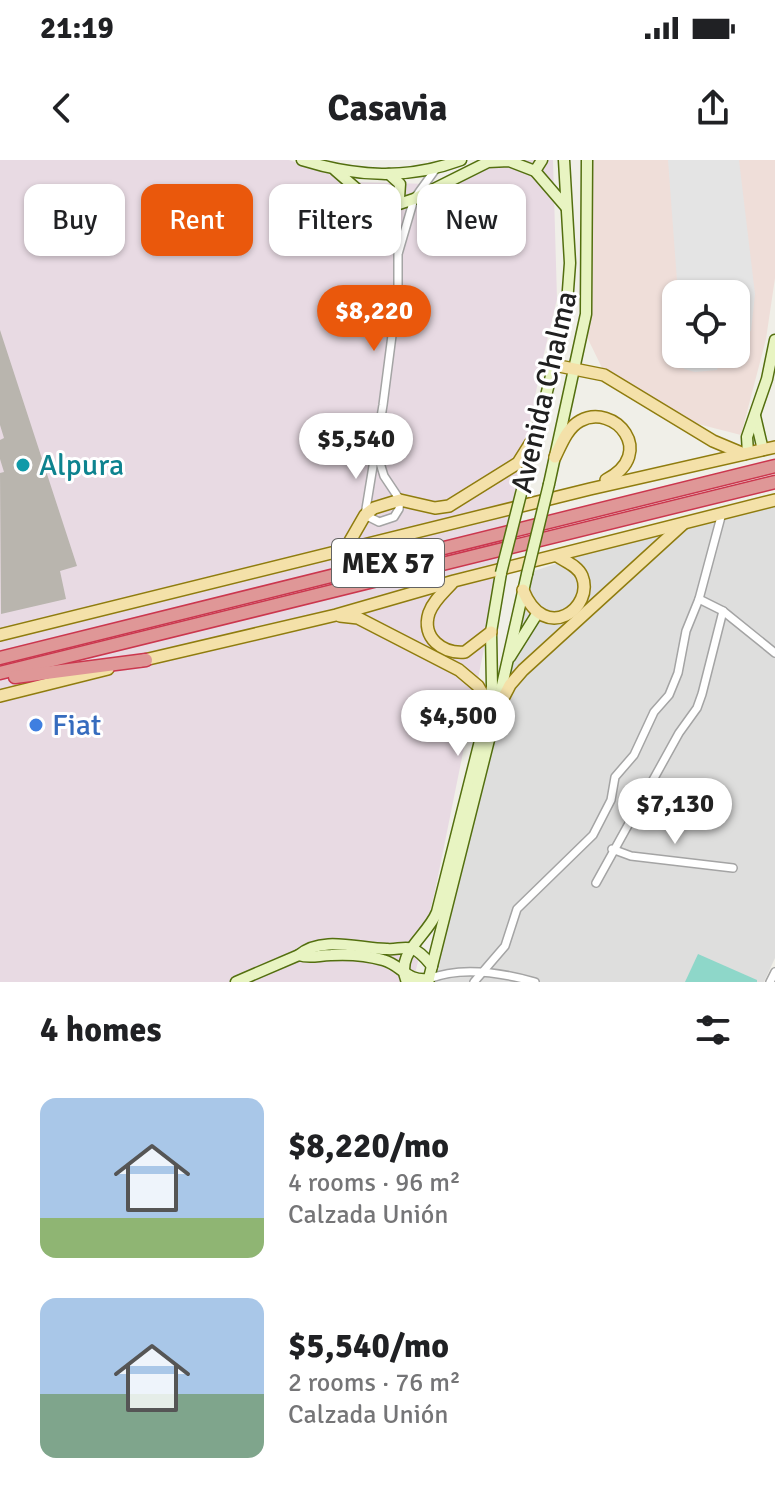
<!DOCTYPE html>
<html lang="en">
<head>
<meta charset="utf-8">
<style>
  body { margin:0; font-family:Signika,sans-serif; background:#f6f6f6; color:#202124; height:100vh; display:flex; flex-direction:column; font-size:30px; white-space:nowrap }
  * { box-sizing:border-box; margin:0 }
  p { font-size:26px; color:#757577 }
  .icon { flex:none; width:44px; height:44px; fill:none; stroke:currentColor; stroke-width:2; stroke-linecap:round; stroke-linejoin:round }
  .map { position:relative; height:822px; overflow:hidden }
  .side { display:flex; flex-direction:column; background:#fff; flex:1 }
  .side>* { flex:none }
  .guide { position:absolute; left:24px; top:24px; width:728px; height:72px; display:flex; gap:16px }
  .controls { position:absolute; left:662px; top:120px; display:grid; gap:16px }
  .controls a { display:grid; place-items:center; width:88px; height:88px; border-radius:16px; background:#fff; box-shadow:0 2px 6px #0004; font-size:40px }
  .price { position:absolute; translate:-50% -68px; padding:0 18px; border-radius:28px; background:#fff; color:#222; font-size:26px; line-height:52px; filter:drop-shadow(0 2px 4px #0008) }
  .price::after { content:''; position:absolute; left:50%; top:48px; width:24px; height:18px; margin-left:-12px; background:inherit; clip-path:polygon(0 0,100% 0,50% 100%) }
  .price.current { background:#ea580c; color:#fff }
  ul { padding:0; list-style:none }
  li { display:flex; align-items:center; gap:24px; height:200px; padding:0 40px }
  li span { display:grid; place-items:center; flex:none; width:224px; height:160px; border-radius:16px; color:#555 }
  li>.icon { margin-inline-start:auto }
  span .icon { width:96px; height:96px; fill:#fffc; stroke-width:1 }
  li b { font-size:34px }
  h2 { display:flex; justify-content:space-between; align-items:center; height:96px; padding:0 40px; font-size:34px }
  .pill { padding:0 28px; border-radius:16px; background:#fff; box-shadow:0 2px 6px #0004; font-size:28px; line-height:72px }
  .pill.current { background:#ea580c; color:#fff }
  .status { display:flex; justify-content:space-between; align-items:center; height:56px; padding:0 40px; background:#fff; direction:ltr }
  .status svg { height:22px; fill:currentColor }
  header { display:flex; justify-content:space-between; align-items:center; height:104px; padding:0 40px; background:#fff; font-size:36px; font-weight:700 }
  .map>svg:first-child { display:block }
</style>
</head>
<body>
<div class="status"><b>21:19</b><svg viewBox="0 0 49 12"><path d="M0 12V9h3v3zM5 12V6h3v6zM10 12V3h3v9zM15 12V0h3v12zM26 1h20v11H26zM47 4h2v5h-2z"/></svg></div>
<header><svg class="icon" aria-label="back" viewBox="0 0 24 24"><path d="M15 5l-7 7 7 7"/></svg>Casavia<svg class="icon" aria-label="share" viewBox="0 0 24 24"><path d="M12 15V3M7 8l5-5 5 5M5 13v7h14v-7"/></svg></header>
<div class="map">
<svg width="775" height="822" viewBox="0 0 775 822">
  <rect width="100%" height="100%" fill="#f0efe8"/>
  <path fill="#dededd" d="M775 336V798L764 822H430L525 414 715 351Z"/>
  <path fill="#efded9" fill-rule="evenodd" d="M587 0H775V118L766 179 741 275 694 263 604 212 588 179ZM676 134H736V194H676Z"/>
  <path fill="#e8dae3" d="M0 0H289L353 22 430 24 485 0H553L557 139 542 202 435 731 413 822H0Z"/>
  <path fill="#8ed7c9" d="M698 794 757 820V822H685Z"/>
  <g fill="#e4e4e4">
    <path d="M668 0H739L755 134 751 171 736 172V134H678Z"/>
    <path d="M683 194H721L717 210 695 212 684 209Z"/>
  </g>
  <path fill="#b9b5ae" d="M0 170 77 406 60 411 66 439 1 454 0 313 4 312 0 299V280L4 278 0 265Z"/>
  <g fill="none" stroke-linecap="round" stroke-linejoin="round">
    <defs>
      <g id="street">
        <path d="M381 50 390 67 398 92"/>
        <path d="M377 293 384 316 400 340 399 349 394 357 379 362 365 355 383 245 398 129V94L414 39 435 10"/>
        <path d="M699 439 723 451 775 493"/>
        <path d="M612 689 631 696 733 708"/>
        <path d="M596 723 679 573 697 548 702 534 723 451"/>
        <path d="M429 819C460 806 503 813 535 822"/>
        <path d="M474 822 505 786 517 749 593 675 611 640 615 617 634 595 654 552 669 535 678 513 686 471 699 439 722 353"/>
        <path d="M770 822 775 812"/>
      </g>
      <g id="secondary">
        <path d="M302 0C356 17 408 20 461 0"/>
        <path d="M335 10 381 50 414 39 488 2 509 1 535 11 566 47"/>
        <path d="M535 11 542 0"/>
        <path d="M389 14 400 24 399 38 396 44"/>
        <path d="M755 256 763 290"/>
        <path d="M748 293 747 277 767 219 775 180"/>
        <path d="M524 322 566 157 570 103 564 0"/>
        <path d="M549 324 586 154 587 0"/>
        <path d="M510 497 537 454"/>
        <path d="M299 795C310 799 319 795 331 795 349 794 366 795 383 800 402 805 406 822 429 819"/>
        <path d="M236 822 299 795C322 775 360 789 387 789 396 790 405 786 413 789 421 792 427 800 432 806"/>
        <path d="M407 822C394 793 427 777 437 752L489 545 492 527 491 472 501 413"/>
        <path d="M428 822 496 552 527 414"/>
      </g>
      <g id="primary">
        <path d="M554 205 604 215 713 281 744 294"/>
        <path d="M555 297C561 285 567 268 580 261 614 242 658 293 606 320"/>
        <path d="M346 388 365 355 374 348 400 340 435 348 449 346 518 303 540 268"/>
        <path d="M452 423C444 432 433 441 429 453 421 478 443 494 465 492L491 472"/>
        <path d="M523 430C545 485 595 447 582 416 578 406 566 402 557 396"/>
        <path d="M340 456 358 458 459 510 478 526 489 545"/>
        <path d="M0 475 590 329 775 287"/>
        <path d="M140 501 336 455 454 421 775 340"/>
        <path d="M0 536 108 509"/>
        <path d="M496 552 510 525 523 510 683 364"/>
      </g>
      <g id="highway">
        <path d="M0 498 775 306"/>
        <path d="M0 513 775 322"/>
        <path d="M15 517 146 500"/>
      </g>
    </defs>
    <use href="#street" stroke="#a4a4a4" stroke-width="10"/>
    <use href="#secondary" stroke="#536f0f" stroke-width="13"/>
    <use href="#primary" stroke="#8f7c0e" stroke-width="14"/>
    <use href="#highway" stroke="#cb374e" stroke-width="15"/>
    <use href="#street" stroke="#fff" stroke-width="7"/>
    <use href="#secondary" stroke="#e8f4c2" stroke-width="10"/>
    <use href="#primary" stroke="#f4e1a9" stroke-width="11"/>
    <use href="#highway" stroke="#df9797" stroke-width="12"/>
    <defs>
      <g id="secondary-bridge">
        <path d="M501 413 524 322"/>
        <path d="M527 414 549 324"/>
      </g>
    </defs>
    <use href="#secondary-bridge" stroke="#536f0f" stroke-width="13" stroke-linecap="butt"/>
    <use href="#secondary-bridge" stroke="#e8f4c2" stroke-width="10"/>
  </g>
  <circle fill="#0f9aa8" stroke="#fff" stroke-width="3" cx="23" cy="305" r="8"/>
  <circle fill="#3f7fe0" stroke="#fff" stroke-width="3" cx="36" cy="565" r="8"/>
  <g text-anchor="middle" stroke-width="6" stroke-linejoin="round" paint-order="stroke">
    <rect fill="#fff" stroke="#636363" stroke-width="2" x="332" y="379" width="112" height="48" rx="6"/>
    <g font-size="28" font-weight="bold" fill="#202020">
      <text x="388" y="413">MEX 57</text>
    </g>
    <g font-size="30" fill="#202020" stroke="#fff">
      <text transform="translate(544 232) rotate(-77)" y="10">Avenida Chalma</text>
    </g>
    <g font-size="30" fill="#0d838f" stroke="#fff" text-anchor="start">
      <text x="39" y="315">Alpura</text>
    </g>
    <g font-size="30" fill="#366cbe" stroke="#fff" text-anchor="start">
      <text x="52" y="575">Fiat</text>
    </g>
  </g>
</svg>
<div class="controls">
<a><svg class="icon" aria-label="locate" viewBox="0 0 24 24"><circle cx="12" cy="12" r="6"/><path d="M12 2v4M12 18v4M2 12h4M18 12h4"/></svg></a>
</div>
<b class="price current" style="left:374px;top:193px">$8,220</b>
<b class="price" style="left:356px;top:321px">$5,540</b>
<b class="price" style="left:458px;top:598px">$4,500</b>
<b class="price" style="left:675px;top:686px">$7,130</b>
<div class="guide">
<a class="pill">Buy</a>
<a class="pill current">Rent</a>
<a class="pill">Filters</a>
<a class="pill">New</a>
</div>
</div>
<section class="side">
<h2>4 homes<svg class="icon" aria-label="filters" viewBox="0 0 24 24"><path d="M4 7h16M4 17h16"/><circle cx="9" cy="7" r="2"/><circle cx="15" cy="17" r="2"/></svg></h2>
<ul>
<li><span style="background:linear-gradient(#a9c7e8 75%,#8fb573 0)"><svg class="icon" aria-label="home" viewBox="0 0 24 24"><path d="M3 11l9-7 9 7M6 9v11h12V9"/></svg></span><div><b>$8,220/mo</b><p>4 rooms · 96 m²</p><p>Calzada Unión</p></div></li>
<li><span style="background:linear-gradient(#a9c7e8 60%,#7fa58c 0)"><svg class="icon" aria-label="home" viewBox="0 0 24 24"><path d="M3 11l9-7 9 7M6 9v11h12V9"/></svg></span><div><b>$5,540/mo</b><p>2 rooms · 76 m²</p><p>Calzada Unión</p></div></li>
</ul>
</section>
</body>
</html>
